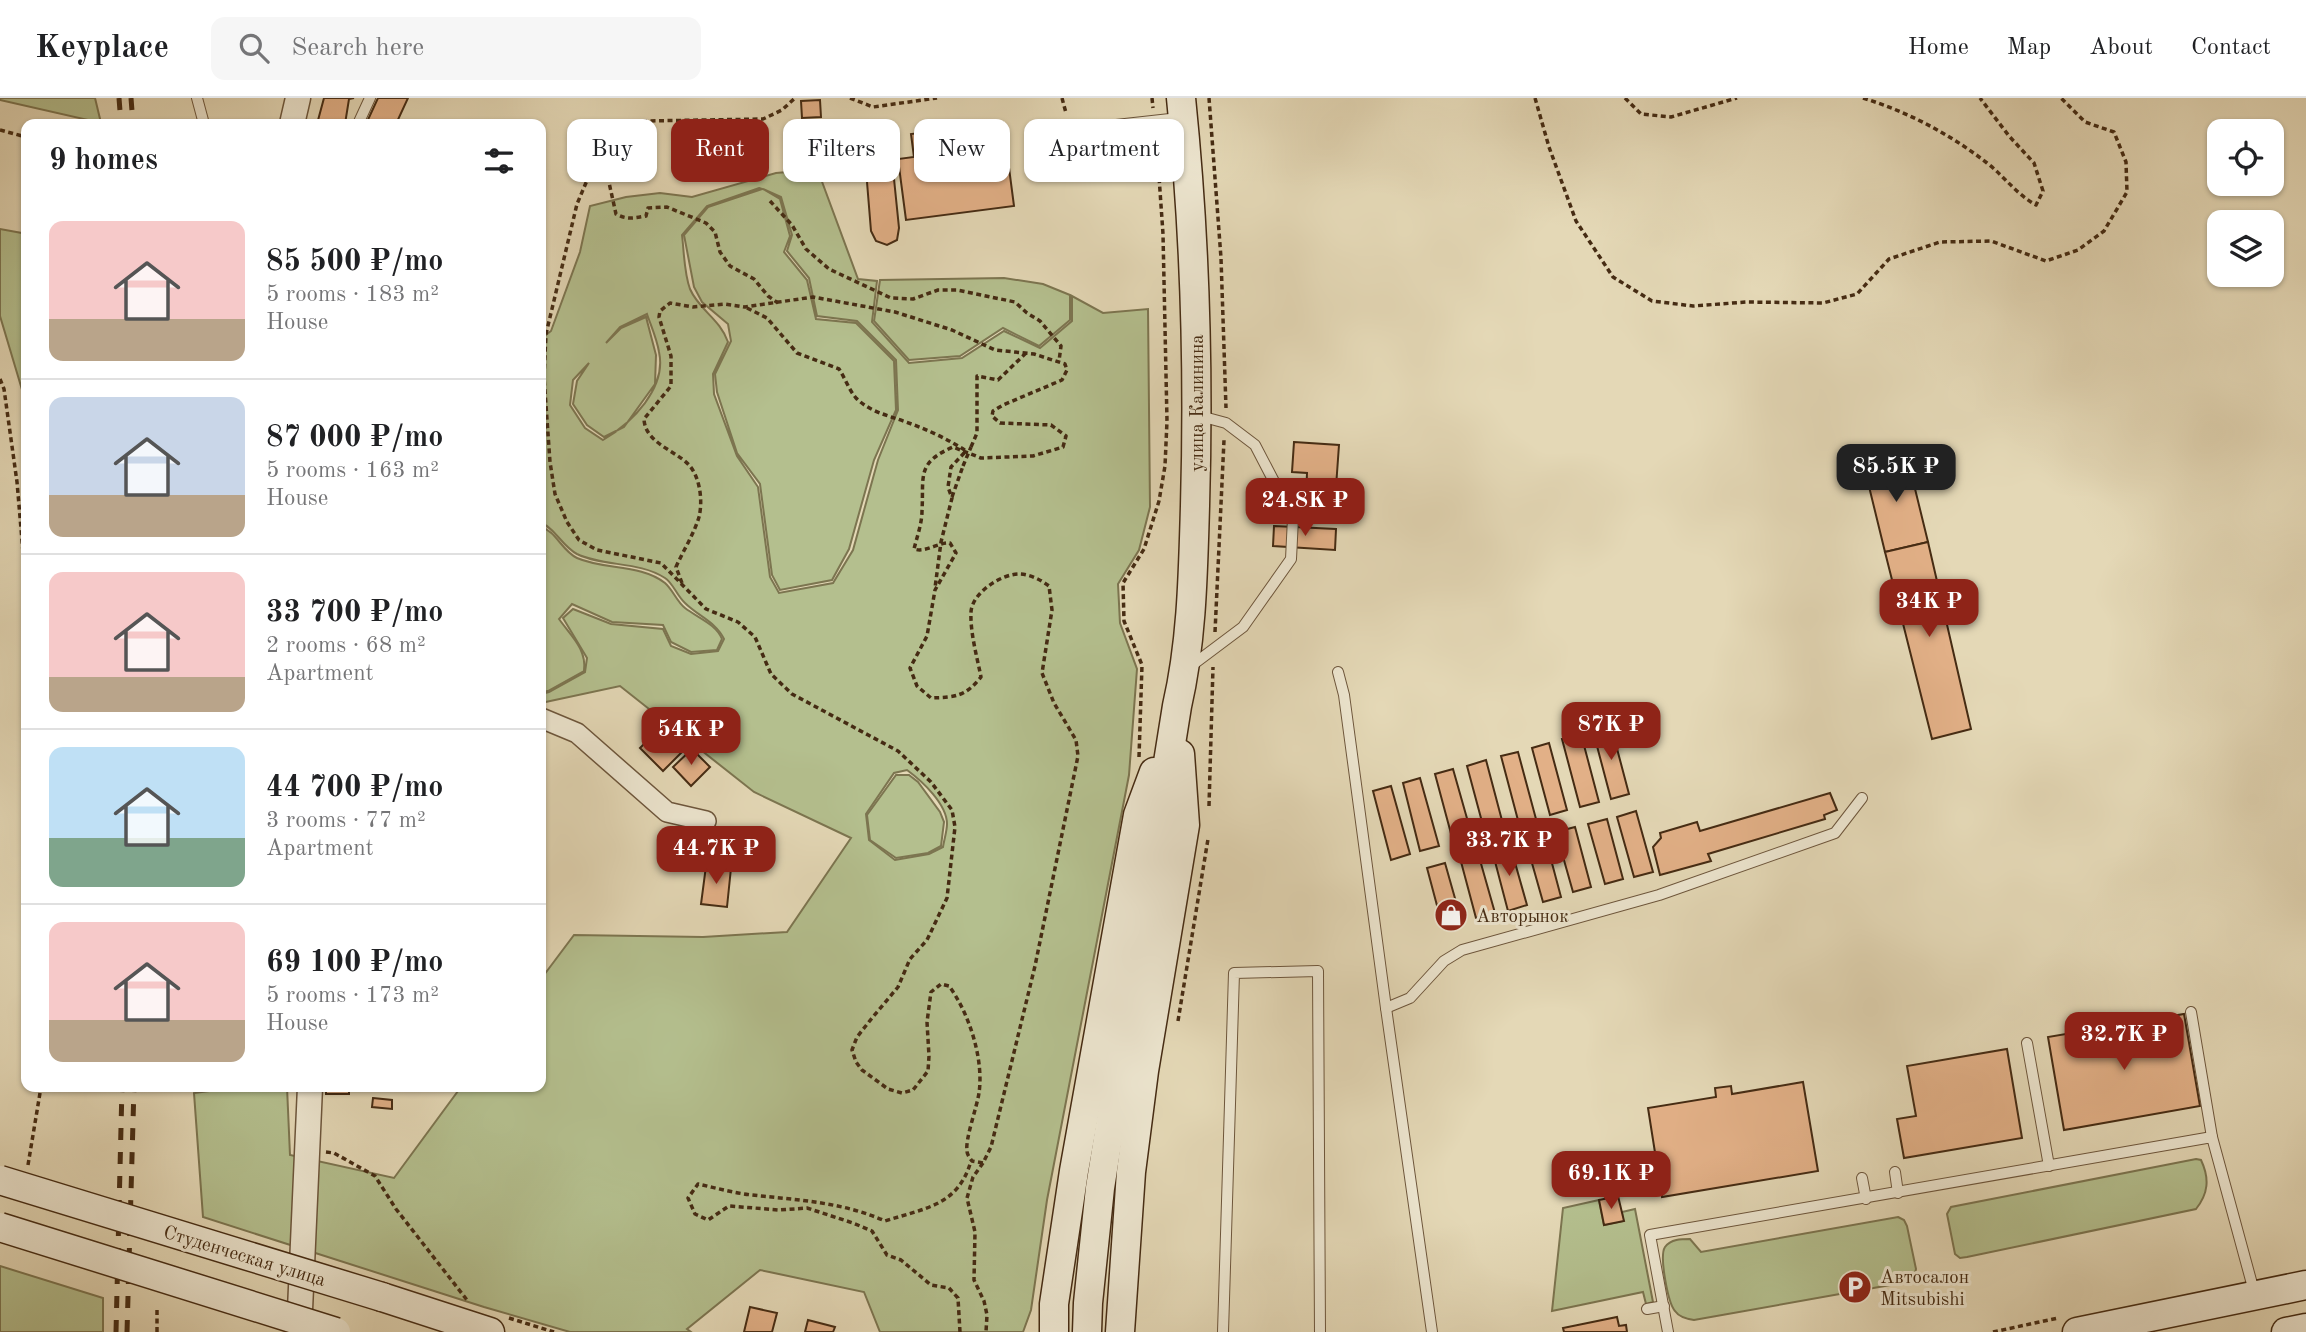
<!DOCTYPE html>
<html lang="en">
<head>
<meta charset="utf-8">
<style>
  body { margin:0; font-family:"Old Standard TT",serif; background:#f6f6f6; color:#202124; height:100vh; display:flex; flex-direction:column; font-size:26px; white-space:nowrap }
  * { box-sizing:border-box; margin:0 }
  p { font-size:23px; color:#757577 }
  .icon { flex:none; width:38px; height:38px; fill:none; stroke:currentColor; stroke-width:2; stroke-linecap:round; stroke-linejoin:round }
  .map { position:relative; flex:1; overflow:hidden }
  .details { position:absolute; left:21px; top:21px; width:525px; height:973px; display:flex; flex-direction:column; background:#fff; border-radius:14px; box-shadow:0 2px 5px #0004 }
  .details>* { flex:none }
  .hud { position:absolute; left:567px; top:21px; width:665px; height:63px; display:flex; gap:14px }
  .buttons { position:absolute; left:2207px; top:21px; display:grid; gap:14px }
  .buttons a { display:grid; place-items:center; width:77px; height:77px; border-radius:14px; background:#fff; box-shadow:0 2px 5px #0004; font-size:35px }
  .price { position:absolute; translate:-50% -60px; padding:0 16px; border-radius:14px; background:#8f2418; color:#fff; font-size:23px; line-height:46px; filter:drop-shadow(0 2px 4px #0008) }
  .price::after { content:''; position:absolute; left:50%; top:42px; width:21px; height:16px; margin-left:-10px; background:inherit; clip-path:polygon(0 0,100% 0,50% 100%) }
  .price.on { background:#222; color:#fff }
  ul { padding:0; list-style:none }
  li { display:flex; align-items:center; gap:21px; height:175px; padding:0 28px }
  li+li { border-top:2px solid #e0e0e0 }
  li span { display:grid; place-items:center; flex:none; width:196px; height:140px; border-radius:14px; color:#555 }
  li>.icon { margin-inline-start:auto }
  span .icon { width:84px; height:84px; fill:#fffc; stroke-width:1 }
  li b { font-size:30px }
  h2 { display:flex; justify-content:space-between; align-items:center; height:84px; padding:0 28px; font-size:30px }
  .chip { padding:0 24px; border-radius:14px; background:#fff; box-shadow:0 2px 5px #0004; font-size:24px; line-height:63px }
  .chip.on { background:#8f2418; color:#fff }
  header { display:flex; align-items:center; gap:42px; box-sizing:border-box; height:98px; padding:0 35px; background:#fff; border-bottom:2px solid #e0e0e0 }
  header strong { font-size:33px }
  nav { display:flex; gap:38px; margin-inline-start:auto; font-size:24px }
  .search { width:490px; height:63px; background:#f6f6f6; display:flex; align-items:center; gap:18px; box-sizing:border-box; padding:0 24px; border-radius:14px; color:#757577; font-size:26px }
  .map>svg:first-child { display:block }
</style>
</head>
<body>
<header>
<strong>Keyplace</strong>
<div class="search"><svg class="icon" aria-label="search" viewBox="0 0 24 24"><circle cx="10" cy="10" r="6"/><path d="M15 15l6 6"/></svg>Search here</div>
<nav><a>Home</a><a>Map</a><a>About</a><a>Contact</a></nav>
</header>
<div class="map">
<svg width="2306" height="1234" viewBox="0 0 2306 1234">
  <rect width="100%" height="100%" fill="#e4d8b6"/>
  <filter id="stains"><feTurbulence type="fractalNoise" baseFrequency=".00286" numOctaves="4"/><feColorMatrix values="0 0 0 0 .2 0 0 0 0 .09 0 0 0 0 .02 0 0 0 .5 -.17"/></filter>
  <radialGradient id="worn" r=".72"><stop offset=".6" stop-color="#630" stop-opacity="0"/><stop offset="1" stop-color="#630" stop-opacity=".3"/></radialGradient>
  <g fill="#b4bf8e" stroke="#7c7550" stroke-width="2" fill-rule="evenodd">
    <path d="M0 0H95L101 25 0 2Z"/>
    <path d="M799 73 821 81 858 181 877 183 872 224 909 265 962 260 1004 233 1040 250 1072 223V198L1103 215 1148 211 1150 409 1139 452 1118 486 1120 525 1137 571 1129 677 1047 1102 1031 1212 1023 1234H880L864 1194 760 1172 687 1231 691 1234H570L484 1209 203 1119 194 995 240 989H287L290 1057 394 1080 461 989H541V881L574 837 703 839 787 834 851 740 754 694 620 588 541 605V596L549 594 585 574 587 560 563 520 573 511 611 526 663 531 671 548 691 556 718 553 724 541C716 524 698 518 685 505 677 498 673 485 665 480 639 463 604 469 577 456 562 448 555 430 541 425V241L551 233 580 154 590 108 626 99 660 95 692 99 776 75ZM759 90 762 91 708 109 684 137 694 189 702 204 728 226 731 243 715 276 717 294 737 355 760 386 772 477 780 492 832 482 849 451 874 362 896 312 894 263 856 225 816 221 807 182 784 154 790 138 780 101 763 91 781 99 792 137 787 153 809 180 817 218 857 223 896 262 898 312 878 362 853 452 833 485 779 495 770 479 758 389 737 358 714 296 713 276 728 244C720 221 699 212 690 191 684 175 684 153 682 137L707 108ZM647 216C651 228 657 241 659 254 667 290 632 325 603 342L585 330 570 307 573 282 589 265 577 283 573 306 587 327 604 339 624 329 655 286 656 257 646 219 621 230 606 245 620 229ZM907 672C922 683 947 706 947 726 947 733 944 742 943 749L929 756 895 762 869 742 866 716 894 675Z"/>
    <path d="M26 105V305L0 218V131L22 135Z"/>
    <path d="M1004 180 1043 186 1070 197V222L1039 248 1003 230 960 258 909 262 874 223 880 182Z"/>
    <path d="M541 429C556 433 562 453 577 460 604 472 641 466 665 485 673 492 677 504 685 510 698 520 716 526 722 541L717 552 691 554 671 544 663 527 612 524 572 506 559 521C571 538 587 551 584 573L548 593 541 594Z"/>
    <path d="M896 677H909L918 684 940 714 944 724 941 748 928 755 896 760 870 742 867 717Z"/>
    <path d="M2196 1061 2201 1062C2210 1081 2208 1096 2196 1111L1967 1159 1960 1160 1955 1156 1947 1116 1951 1109Z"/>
    <path d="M1599 1102 1604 1127 1623 1123 1622 1114 1635 1111 1653 1204 1646 1206 1643 1194 1552 1213 1563 1110Z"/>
    <path d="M1898 1119 1904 1122 1907 1128 1916 1171 1914 1179 1907 1184 1694 1222C1687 1221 1679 1219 1675 1213 1668 1205 1659 1158 1665 1149 1671 1141 1681 1141 1690 1141L1701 1154Z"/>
    <path d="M0 1168 103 1200V1234H0Z"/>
  </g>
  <g fill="#e2b087" stroke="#452b13" stroke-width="2">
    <path d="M324 0H354L349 1 345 26H317Z"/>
    <path d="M378 0H408L396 26H366Z"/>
    <path d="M820 2 821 19 802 20 801 3Z"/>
    <path d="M1003 24 1014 108 906 122 898 61 914 59 911 36Z"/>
    <path d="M879 31 881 49 852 52 850 34Z"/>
    <path d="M879 72 888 74 894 81 899 130 897 142 887 147 876 143 871 133 867 84 870 77Z"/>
    <path d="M1294 344 1339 347 1335 403 1306 401 1307 375 1292 374Z"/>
    <path d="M1907 358 1928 444 1885 454 1864 368Z"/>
    <path d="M1274 428 1336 431 1335 452 1273 448Z"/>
    <path d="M1928 444 1971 631 1932 641 1885 454Z"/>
    <path d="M662 628 685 651 663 673 640 650Z"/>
    <path d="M1611 628 1629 696 1611 701 1593 633Z"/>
    <path d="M1581 636 1599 704 1580 709 1562 641Z"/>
    <path d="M1549 645 1567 712 1550 717 1532 650Z"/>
    <path d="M692 651 710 669 691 688 673 669Z"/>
    <path d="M1518 654 1536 721 1519 726 1501 658Z"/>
    <path d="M1486 662 1504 730 1485 735 1467 668Z"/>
    <path d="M1453 671 1472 738 1453 743 1435 676Z"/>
    <path d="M1420 680 1439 748 1420 753 1403 685Z"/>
    <path d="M1391 688 1410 756 1391 762 1373 693Z"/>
    <path d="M1830 695 1837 712 1824 717 1825 721 1708 756 1711 763 1660 777 1653 749 1661 740 1660 735 1697 724 1700 733Z"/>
    <path d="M1636 713 1653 774 1634 779 1617 719Z"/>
    <path d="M1607 721 1623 781 1605 786 1588 726Z"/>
    <path d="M731 729 757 732 754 757 728 754Z"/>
    <path d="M1575 729 1591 789 1573 794 1556 734Z"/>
    <path d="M1545 739 1561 799 1543 804 1526 744Z"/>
    <path d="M1510 747 1527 807 1508 813 1492 752Z"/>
    <path d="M1478 755 1495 815 1476 820 1460 760Z"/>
    <path d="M1445 765 1462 825 1443 830 1427 770Z"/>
    <path d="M706 768 731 770 727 809 701 806Z"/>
    <path d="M2184 916 2200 1008 2064 1032 2048 939Z"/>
    <path d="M2007 951 2022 1040 1904 1060 1897 1021 1916 1018 1907 968Z"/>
    <path d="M1803 984 1818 1073 1662 1099 1648 1010 1716 999 1715 990 1731 988 1732 996Z"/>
    <rect x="326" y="989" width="23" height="7"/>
    <path d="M373 1000 392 1002V1011L372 1009Z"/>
    <path d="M1618 1098 1624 1123 1604 1127 1599 1102Z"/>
    <path d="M750 1209 777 1215 772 1234H744Z"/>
    <path d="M1617 1219 1619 1228 1626 1227 1627 1234H1564L1563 1230Z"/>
    <path d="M808 1222 835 1229 833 1234H805Z"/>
  </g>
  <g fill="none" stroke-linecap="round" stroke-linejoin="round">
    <defs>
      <g id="service">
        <path d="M197 0 204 26"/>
        <path d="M358 26 370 0"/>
        <path d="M1080 31 1179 20"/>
        <path d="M1191 568 1243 529 1291 461 1293 420 1255 347 1226 325 1200 318"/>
        <path d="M1338 574 1344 597 1386 910 1432 1234"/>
        <path d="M1386 910 1410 900 1444 863 1462 852 1659 797 1835 735 1862 700"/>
        <path d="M2191 914 2212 1039"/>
        <path d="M2027 945 2049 1068"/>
        <path d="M1895 1074 1898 1095"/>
        <path d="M1862 1080 1866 1101"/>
        <path d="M1647 1211 1664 1208"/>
        <path d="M1223 1234 1234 875 1318 873 1320 1234"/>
        <path d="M1668 1234 1650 1137 2212 1039 2255 1197"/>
      </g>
      <path id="minor" d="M541 620 577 635 667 714 706 723"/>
      <g id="tertiary">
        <path d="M292 26 298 0"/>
        <path d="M299 1234 310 989"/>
      </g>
      <g id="secondary">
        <path d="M382 1199 490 1234"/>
        <path d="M1054 1234V1206L1074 1073 1138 717 1154 674"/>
        <path d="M1087 1234 1088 1205 1100 1090 1177 608C1192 543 1193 475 1195 408 1199 271 1195 136 1181 0"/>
        <path d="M1120 1234 1131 1074 1144 973 1185 727 1180 656"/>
        <path d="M2077 1234 2306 1187"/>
        <path d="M2286 1234 2306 1230"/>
      </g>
    </defs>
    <use href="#service" stroke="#6d563c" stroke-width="12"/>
    <use href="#minor" stroke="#6d563c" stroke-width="22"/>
    <use href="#tertiary" stroke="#6d563c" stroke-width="27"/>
    <use href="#secondary" stroke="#452b13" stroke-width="31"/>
    <g stroke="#452b13" stroke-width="3.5" stroke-dasharray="5 3.5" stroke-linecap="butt">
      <path d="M850 0 873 9 937 0"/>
      <path d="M1062 0 1066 15"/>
      <path d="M1152 0 1153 10"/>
      <path d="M1209 0 1221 160 1226 310"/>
      <path d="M1535 0 1549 49 1576 123 1613 179 1652 203 1693 208 1747 204 1823 205 1857 196 1889 161 1940 144 1991 143 2046 163 2078 152 2104 133 2127 94 2126 64 2114 34 2085 24 2061 0"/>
      <path d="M1625 0 1641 16 1671 19 1737 0"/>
      <path d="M1863 0C1908 14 1950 36 1987 65 2005 79 2015 95 2036 107L2043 93 2034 65 2009 38 1980 0"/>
      <path d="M0 32 26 39"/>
      <path d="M594 68 608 80 616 116C627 122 634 120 646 118L648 110 667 109 706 125 715 134 720 154 730 168 754 181 768 198 778 205"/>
      <path d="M770 103 792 127 806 151 829 171 891 200 913 201 938 192H957L1015 204 1027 215 1040 223 1061 248 1059 263"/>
      <path d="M747 210 767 220 797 255 839 271C845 280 849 292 856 300 870 314 887 317 906 324 926 331 948 341 966 353L951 369 948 389 952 400 941 444 935 490"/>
      <path d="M0 281 4 291 17 384 23 454 26 598"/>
      <path d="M541 339 546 327"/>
      <path d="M971 349 977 335V278L998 282 1026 255"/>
      <path d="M952 399 963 368"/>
      <path d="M682 485 676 469C683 453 694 436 699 419 703 403 700 379 689 367 675 352 645 345 644 321L671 288V258L659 219 660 213 670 205 693 209 725 206 745 209 813 199 895 214 952 232 995 252 1034 256 1065 266 1067 272 1062 282 1003 307 993 313 992 318 1000 325 1051 327 1066 338 1063 349 1033 358 981 360 953 349C916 365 924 378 922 413 922 425 917 439 914 451 926 455 938 444 950 445L956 455 935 492 927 538 910 570 917 588 931 600C955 599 965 599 981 579 977 559 970 534 971 514 972 495 1001 476 1019 476 1030 476 1041 482 1049 488L1052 512 1042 575 1054 605 1076 642 1078 658 1035 868 991 1049 983 1065 972 1063C970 1060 967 1057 967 1053 965 1041 977 1009 979 995 984 961 969 915 949 888L941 886 931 894 927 924 929 958 928 973 913 992 902 995 888 991 862 972 856 964 852 952 857 939 872 920 898 889 910 861 927 842 947 800 955 729 952 712 931 684 898 653 792 596 771 576 755 539 738 524 706 511 661 465 597 452 579 442 567 424 555 396 550 364 544 279 546 236 577 106 602 47 613 43 625 29 644 23 763 21 782 12 795 0"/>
      <path d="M1215 534 1224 342"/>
      <path d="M1139 659 1142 567 1124 523 1123 485 1144 451 1159 403 1165 368 1167 323 1163 136 1156 35"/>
      <path d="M26 698V739"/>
      <path d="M1209 708 1213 569"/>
      <path d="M1178 923 1208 741"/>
      <path d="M326 1054 334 1055 375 1078 396 1111 467 1202"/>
      <path d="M983 1065 973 1079 967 1100 975 1134 974 1182 984 1203 987 1217 986 1234"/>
      <path d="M28 1067 41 989"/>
      <path d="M509 1220 554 1234"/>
      <path d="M157 1234V1212"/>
      <path d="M960 1234 958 1200 949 1190 931 1187 901 1162 887 1157 872 1133 853 1125 807 1110 779 1112 729 1108 708 1122 695 1116 688 1100 698 1086C716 1090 734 1095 752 1097 797 1102 843 1104 885 1123 925 1110 958 1108 971 1063"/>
      <path d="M1993 1234 2058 1220"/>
    </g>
    <use href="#service" stroke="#ede6d0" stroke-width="10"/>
    <use href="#minor" stroke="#ede6d0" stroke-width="19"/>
    <use href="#tertiary" stroke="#ede6d0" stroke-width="24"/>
    <use href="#secondary" stroke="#ede6d0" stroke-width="28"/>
    <g stroke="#452b13" stroke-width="5" stroke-dasharray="12 12" stroke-linecap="butt">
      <path d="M119 0 121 26"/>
      <path d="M131 0 133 26"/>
      <path d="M116 1234 122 989"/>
      <path d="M127 1234 134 989"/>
    </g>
    <defs>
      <g id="secondary-bridge">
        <path d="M0 1082 382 1199"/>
        <path d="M0 1129 336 1234"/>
      </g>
    </defs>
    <use href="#secondary-bridge" stroke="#452b13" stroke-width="31" stroke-linecap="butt"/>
    <path stroke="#452b13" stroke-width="3.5" stroke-dasharray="5 3.5" stroke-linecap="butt" d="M963 368 971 349"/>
    <use href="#secondary-bridge" stroke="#ede6d0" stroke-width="28"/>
  </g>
  <defs>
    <symbol id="shop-disc" viewBox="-11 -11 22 22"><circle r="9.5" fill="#8f2418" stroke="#ede6d0"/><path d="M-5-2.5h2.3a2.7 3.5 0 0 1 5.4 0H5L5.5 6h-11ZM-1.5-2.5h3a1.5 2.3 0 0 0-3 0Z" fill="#fff"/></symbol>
    <symbol id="parking-disc" viewBox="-11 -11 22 22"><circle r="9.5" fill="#8f2418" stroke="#ede6d0"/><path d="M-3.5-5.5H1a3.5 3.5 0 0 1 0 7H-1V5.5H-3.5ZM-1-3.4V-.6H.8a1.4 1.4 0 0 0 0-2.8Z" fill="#fff"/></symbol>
  </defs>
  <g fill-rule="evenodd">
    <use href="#shop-disc" x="1432" y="798" width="38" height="38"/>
    <use href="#parking-disc" x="1836" y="1170" width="38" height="38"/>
  </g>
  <g text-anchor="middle" stroke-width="6" stroke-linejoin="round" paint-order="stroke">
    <g font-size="19" fill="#452b13" stroke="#ede6d0">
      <text transform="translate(1196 305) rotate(-90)" y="7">улица Калинина</text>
      <text transform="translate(245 1157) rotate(17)" y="7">Студенческая улица</text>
    </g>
    <g font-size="19" fill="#452b13" stroke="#ede6d0" text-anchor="start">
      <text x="1476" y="824">Авторынок</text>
      <text x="1880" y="1185">Автосалон<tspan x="1880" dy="22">Mitsubishi</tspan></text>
    </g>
  </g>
  <rect width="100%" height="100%" filter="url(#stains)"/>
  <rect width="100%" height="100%" fill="url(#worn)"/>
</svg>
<div class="buttons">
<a><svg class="icon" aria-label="locate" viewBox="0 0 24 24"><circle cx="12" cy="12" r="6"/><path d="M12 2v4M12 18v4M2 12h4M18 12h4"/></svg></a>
<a><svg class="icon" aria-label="layers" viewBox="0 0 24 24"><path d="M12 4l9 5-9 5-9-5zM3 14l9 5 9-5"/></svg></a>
</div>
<b class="price on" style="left:1896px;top:406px">85.5K ₽</b>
<b class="price" style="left:1305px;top:440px">24.8K ₽</b>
<b class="price" style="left:1929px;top:541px">34K ₽</b>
<b class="price" style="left:1611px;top:664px">87K ₽</b>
<b class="price" style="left:691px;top:669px">54K ₽</b>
<b class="price" style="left:1509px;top:780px">33.7K ₽</b>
<b class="price" style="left:716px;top:788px">44.7K ₽</b>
<b class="price" style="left:2124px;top:974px">32.7K ₽</b>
<b class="price" style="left:1611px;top:1113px">69.1K ₽</b>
<div class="hud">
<a class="chip">Buy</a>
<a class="chip on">Rent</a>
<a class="chip">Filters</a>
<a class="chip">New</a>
<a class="chip">Apartment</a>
</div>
<section class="details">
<h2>9 homes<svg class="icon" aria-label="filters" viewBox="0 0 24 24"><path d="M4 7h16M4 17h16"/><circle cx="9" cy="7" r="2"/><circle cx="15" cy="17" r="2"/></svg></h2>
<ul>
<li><span style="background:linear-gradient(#f6c9c9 70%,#b9a48a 0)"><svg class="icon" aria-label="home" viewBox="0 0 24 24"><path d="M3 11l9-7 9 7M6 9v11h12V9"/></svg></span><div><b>85 500 ₽/mo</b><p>5 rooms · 183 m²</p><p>House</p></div></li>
<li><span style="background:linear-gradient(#c9d6e8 70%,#b9a48a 0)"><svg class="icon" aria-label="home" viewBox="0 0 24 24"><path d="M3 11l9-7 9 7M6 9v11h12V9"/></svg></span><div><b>87 000 ₽/mo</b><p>5 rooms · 163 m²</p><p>House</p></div></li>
<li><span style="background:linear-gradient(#f6c9c9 75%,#b9a48a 0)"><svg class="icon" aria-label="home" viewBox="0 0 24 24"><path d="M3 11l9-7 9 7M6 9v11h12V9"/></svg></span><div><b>33 700 ₽/mo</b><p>2 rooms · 68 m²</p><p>Apartment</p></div></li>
<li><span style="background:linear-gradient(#bfe0f5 65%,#7fa58c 0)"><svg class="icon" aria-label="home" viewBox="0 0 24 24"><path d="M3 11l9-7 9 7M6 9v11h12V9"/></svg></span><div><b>44 700 ₽/mo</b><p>3 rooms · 77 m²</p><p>Apartment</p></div></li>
<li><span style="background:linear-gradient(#f6c9c9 70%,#b9a48a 0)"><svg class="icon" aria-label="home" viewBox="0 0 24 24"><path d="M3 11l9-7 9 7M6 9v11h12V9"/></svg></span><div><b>69 100 ₽/mo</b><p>5 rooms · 173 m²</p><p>House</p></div></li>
</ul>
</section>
</div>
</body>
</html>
